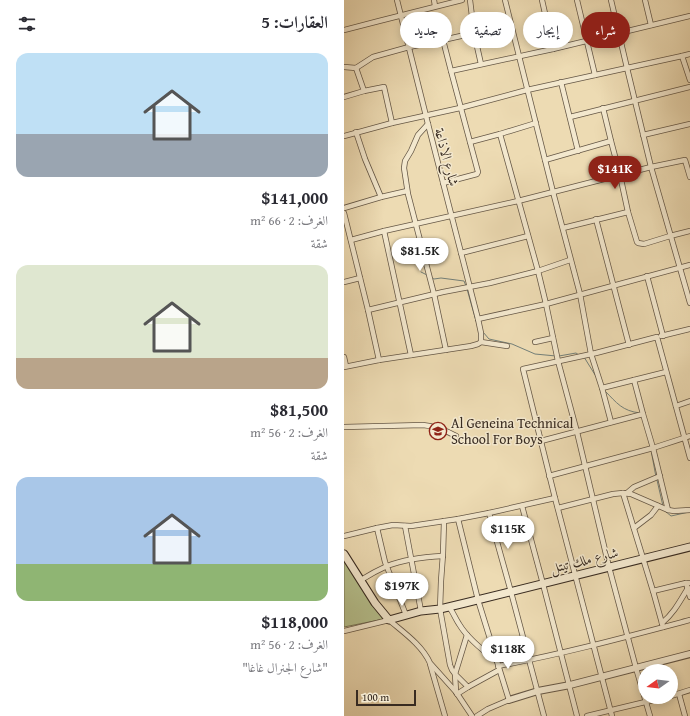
<!DOCTYPE html>
<html lang="ar">
<head>
<meta charset="utf-8">
<style>
  body { margin:0; font-family:"Gentium Book Plus",Amiri,serif; background:#f2f2f3; color:#2b2b33; direction:rtl; height:100vh; display:flex; flex-direction:column; font-size:15px; white-space:nowrap }
  * { box-sizing:border-box; margin:0 }
  p { font-size:13px; color:#7c7c81 }
  .icon { flex:none; width:22px; height:22px; fill:none; stroke:currentColor; stroke-width:2; stroke-linecap:round; stroke-linejoin:round }
  .map { position:relative; flex:1; overflow:hidden; direction:ltr }
  .panel { display:flex; flex-direction:column; background:#fff; width:344px }
  .panel>* { flex:none }
  .banner { position:absolute; left:12px; top:12px; width:274px; height:36px; direction:rtl; display:flex; gap:8px }
  .needle { width:26px; rotate:256deg }
  .buttons { position:absolute; left:294px; top:664px; display:grid; gap:8px }
  .buttons a { display:grid; place-items:center; width:40px; height:40px; border-radius:50%; background:#fff; box-shadow:0 2px 10px #0003; font-size:20px }
  .scale { position:absolute; left:12px; bottom:10px; width:60px; box-sizing:border-box; padding-left:4px; border:2px solid #382b21; border-top:0; font-size:11px; line-height:14px; white-space:nowrap; color:#382b21; -webkit-text-stroke:3px #f3e8ce; paint-order:stroke }
  .price { position:absolute; translate:-50% -34px; padding:0 9px; border-radius:14px; background:#fff; color:#222; font-size:13px; line-height:26px; filter:drop-shadow(0 1px 2px #0008) }
  .price::after { content:''; position:absolute; left:50%; top:24px; width:12px; height:9px; margin-left:-6px; background:inherit; clip-path:polygon(0 0,100% 0,50% 100%) }
  .price.on { background:#8f2418; color:#fff }
  ul { padding:0; list-style:none }
  li { display:grid; align-content:center; gap:8px; height:212px; padding:0 16px }
  li span { display:grid; place-items:center; height:124px; border-radius:12px; color:#555 }
  li>.icon { margin-inline-start:auto }
  span .icon { width:72px; height:72px; fill:#fffc; stroke-width:1 }
  li b { font-size:17px }
  h2 { display:flex; justify-content:space-between; align-items:center; height:48px; padding:0 16px; font-size:17px }
  .tag { padding:0 14px; border-radius:18px; background:#fff; box-shadow:0 2px 10px #0003; font-size:14px; line-height:36px }
  .tag.on { background:#8f2418; color:#fff }
  main { display:flex; flex:1; min-height:0 }
  .map>svg:first-child { display:block }
</style>
</head>
<body>
<main>
<div class="map">
<svg width="346" height="716" viewBox="0 0 346 716">
  <rect width="100%" height="100%" fill="#eddbb3"/>
  <filter id="stains"><feTurbulence type="fractalNoise" baseFrequency=".005" numOctaves="4"/><feColorMatrix values="0 0 0 0 .2 0 0 0 0 .09 0 0 0 0 .02 0 0 0 .5 -.17"/></filter>
  <radialGradient id="worn" r=".72"><stop offset=".6" stop-color="#630" stop-opacity="0"/><stop offset="1" stop-color="#630" stop-opacity=".3"/></radialGradient>
  <path fill="#b6c18e" stroke="#777658" d="M0 557 40 619 0 627Z"/>
  <g fill="none" stroke-linecap="round" stroke-linejoin="round">
    <g stroke="#73807a" stroke-width="1">
      <path d="M77 272 83 275"/>
      <path d="M88 278 90 279 97 278 120 281 122 286"/>
      <path d="M123 289 132 321"/>
      <path d="M139 332 145 339 168 344 191 354 212 356"/>
      <path d="M215 356 232 353 235 355"/>
      <path d="M240 357 253 378"/>
      <path d="M261 391C273 403 278 411 296 413"/>
      <path d="M305 441 306 447"/>
      <path d="M307 450 312 477"/>
      <path d="M313 480 319 506"/>
      <path d="M321 511 327 516 345 512"/>
    </g>
    <defs>
      <g id="minor">
        <path d="M90 0 91 6"/>
        <path d="M126 0 130 33 137 64"/>
        <path d="M161 0 209 192 236 294 247 354 258 388 267 422"/>
        <path d="M198 0 209 49"/>
        <path d="M233 0 251 75"/>
        <path d="M267 0 283 68 338 56 346 80"/>
        <path d="M301 0 307 25"/>
        <path d="M0 30 35 21 118 0"/>
        <path d="M99 40 130 33"/>
        <path d="M338 56 346 54"/>
        <path d="M0 67 12 68 29 57 65 47 99 40 107 71"/>
        <path d="M12 68 20 91 40 87 48 123"/>
        <path d="M217 82 234 151"/>
        <path d="M0 97 20 91"/>
        <path d="M259 108 267 141"/>
        <path d="M226 117 346 87"/>
        <path d="M192 123 156 134 194 271 202 304 214 361 233 432 265 567 292 668 306 716"/>
        <path d="M84 124 74 135 67 151 61 161 60 168 64 194 90 294 102 350"/>
        <path d="M12 132 21 159 37 197"/>
        <path d="M299 135 346 124"/>
        <path d="M0 136 48 123 116 108 183 90 283 68 307 167 346 303"/>
        <path d="M126 142 156 134"/>
        <path d="M201 160 267 141 276 175 284 212 293 242 294 243 300 244 326 236 346 231"/>
        <path d="M99 183 133 174 134 172 107 71 209 49 346 16"/>
        <path d="M0 208 37 197 63 191"/>
        <path d="M0 213 24 310 35 360"/>
        <path d="M252 219 285 345"/>
        <path d="M219 228 284 212"/>
        <path d="M40 231 67 355"/>
        <path d="M7 240 40 231 174 201 307 167 341 160 346 177"/>
        <path d="M117 253 184 236"/>
        <path d="M303 276 319 336"/>
        <path d="M0 282 16 278"/>
        <path d="M24 310 99 292 146 283 194 271 226 260"/>
        <path d="M134 319 202 304 346 265"/>
        <path d="M317 336 346 329"/>
        <path d="M137 342 163 346"/>
        <path d="M191 342 209 338"/>
        <path d="M0 357 2 366"/>
        <path d="M0 367 35 360 127 346 134 344 137 342V333L134 319 84 124 53 0"/>
        <path d="M258 388 290 380"/>
        <path d="M332 406 346 401"/>
        <path d="M299 414 309 448 324 510"/>
        <path d="M0 427 79 425C91 426 101 430 112 436"/>
        <path d="M197 441 299 414 290 380 322 372"/>
        <path d="M205 476 309 448 346 436"/>
        <path d="M279 493 309 591 319 627"/>
        <path d="M283 493 290 487 316 476"/>
        <path d="M178 506 199 584 233 716"/>
        <path d="M214 508 269 494 279 493 287 494 324 510 330 511 346 510"/>
        <path d="M145 513 167 592 200 716"/>
        <path d="M114 519 134 600 165 700 144 709 133 716"/>
        <path d="M100 521 99 554 97 581 96 609 106 665 108 670 111 674 112 692"/>
        <path d="M61 526 77 611"/>
        <path d="M33 528 41 562 62 615"/>
        <path d="M290 528 307 515 314 506"/>
        <path d="M0 536 33 528 49 525 67 526 114 519 145 513 211 498"/>
        <path d="M17 580C25 575 34 570 43 566 61 559 80 557 99 556"/>
        <path d="M346 583H342L346 597"/>
        <path d="M309 591 342 583"/>
        <path d="M105 607C109 612 111 618 115 624 124 639 138 650 152 660"/>
        <path d="M318 623C330 613 336 601 344 588"/>
        <path d="M0 631 45 620C59 632 78 645 86 663L112 692 128 716"/>
        <path d="M123 635 111 674 124 687 155 670"/>
        <path d="M86 664 101 716"/>
        <path d="M154 666C219 654 282 637 346 620"/>
        <path d="M113 694 124 687"/>
        <path d="M335 694 341 716"/>
        <path d="M327 696 346 690"/>
        <path d="M243 716 322 697"/>
        <path d="M268 716 211 498 179 369 252 353 313 337 346 458"/>
      </g>
      <path id="tertiary" d="M165 700 194 691 226 685 346 654"/>
      <path id="secondary" d="M0 554 31 603 45 620 77 611 96 609 121 603 346 547"/>
    </defs>
    <use href="#minor" stroke="#655746" stroke-width="6"/>
    <use href="#tertiary" stroke="#655746" stroke-width="8"/>
    <use href="#secondary" stroke="#382b21" stroke-width="9"/>
    <use href="#minor" stroke="#f3e8ce" stroke-width="4.5"/>
    <use href="#tertiary" stroke="#f3e8ce" stroke-width="6"/>
    <use href="#secondary" stroke="#f3e8ce" stroke-width="7"/>
  </g>
  <defs>
    <symbol id="university-ring" viewBox="-11 -11 22 22"><circle r="9.5" fill="#f3e8ce" stroke="#8f2418" stroke-width="1.5"/><path d="M0-5L7-2L0 1L-7-2ZM-4 1L0 2.5L4 1V4Q0 6-4 4Z" fill="#8f2418"/></symbol>
  </defs>
  <g fill-rule="evenodd">
    <use href="#university-ring" x="84" y="421" width="20" height="20"/>
  </g>
  <g text-anchor="middle" stroke-width="3" stroke-linejoin="round" paint-order="stroke">
    <g font-size="14" fill="#382b21" stroke="#f3e8ce">
      <text transform="translate(103 157) rotate(75)" y="5">شارع الاذاعة</text>
      <text transform="translate(240 560) rotate(-14)" y="5">شارع ملك تيتل</text>
    </g>
    <g font-size="14" fill="#382b21" stroke="#f3e8ce" text-anchor="start">
      <text x="107" y="428">Al Geneina Technical<tspan x="107" dy="16">School For Boys</tspan></text>
    </g>
  </g>
  <rect width="100%" height="100%" filter="url(#stains)"/>
  <rect width="100%" height="100%" fill="url(#worn)"/>
</svg>
<div class="buttons">
<a><svg class="needle" viewBox="-14 -14 28 28"><path d="M0-13l5 13h-10z" fill="#e53935"/><path d="M0 13l5-13h-10z" fill="#7c7c81"/></svg></a>
</div>
<div class="scale">100 m</div>
<b class="price on" style="left:271px;top:190px">$141K</b>
<b class="price" style="left:76px;top:272px">$81.5K</b>
<b class="price" style="left:164px;top:550px">$115K</b>
<b class="price" style="left:58px;top:607px">$197K</b>
<b class="price" style="left:164px;top:670px">$118K</b>
<div class="banner">
<a class="tag on">شراء</a>
<a class="tag">إيجار</a>
<a class="tag">تصفية</a>
<a class="tag">جديد</a>
</div>
</div>
<section class="panel">
<h2>العقارات: 5<svg class="icon" aria-label="filters" viewBox="0 0 24 24"><path d="M4 7h16M4 17h16"/><circle cx="9" cy="7" r="2"/><circle cx="15" cy="17" r="2"/></svg></h2>
<ul>
<li><span style="background:linear-gradient(#bfe0f5 65%,#9aa5b1 0)"><svg class="icon" aria-label="home" viewBox="0 0 24 24"><path d="M3 11l9-7 9 7M6 9v11h12V9"/></svg></span><div><b>$141,000</b><p>الغرف: 2 · 66 m²</p><p>شقة</p></div></li>
<li><span style="background:linear-gradient(#dfe7d0 75%,#b9a48a 0)"><svg class="icon" aria-label="home" viewBox="0 0 24 24"><path d="M3 11l9-7 9 7M6 9v11h12V9"/></svg></span><div><b>$81,500</b><p>الغرف: 2 · 56 m²</p><p>شقة</p></div></li>
<li><span style="background:linear-gradient(#a9c7e8 70%,#8fb573 0)"><svg class="icon" aria-label="home" viewBox="0 0 24 24"><path d="M3 11l9-7 9 7M6 9v11h12V9"/></svg></span><div><b>$118,000</b><p>الغرف: 2 · 56 m²</p><p>&quot;شارع الجنرال غاغا&quot;</p></div></li>
</ul>
</section>
</main>
</body>
</html>
